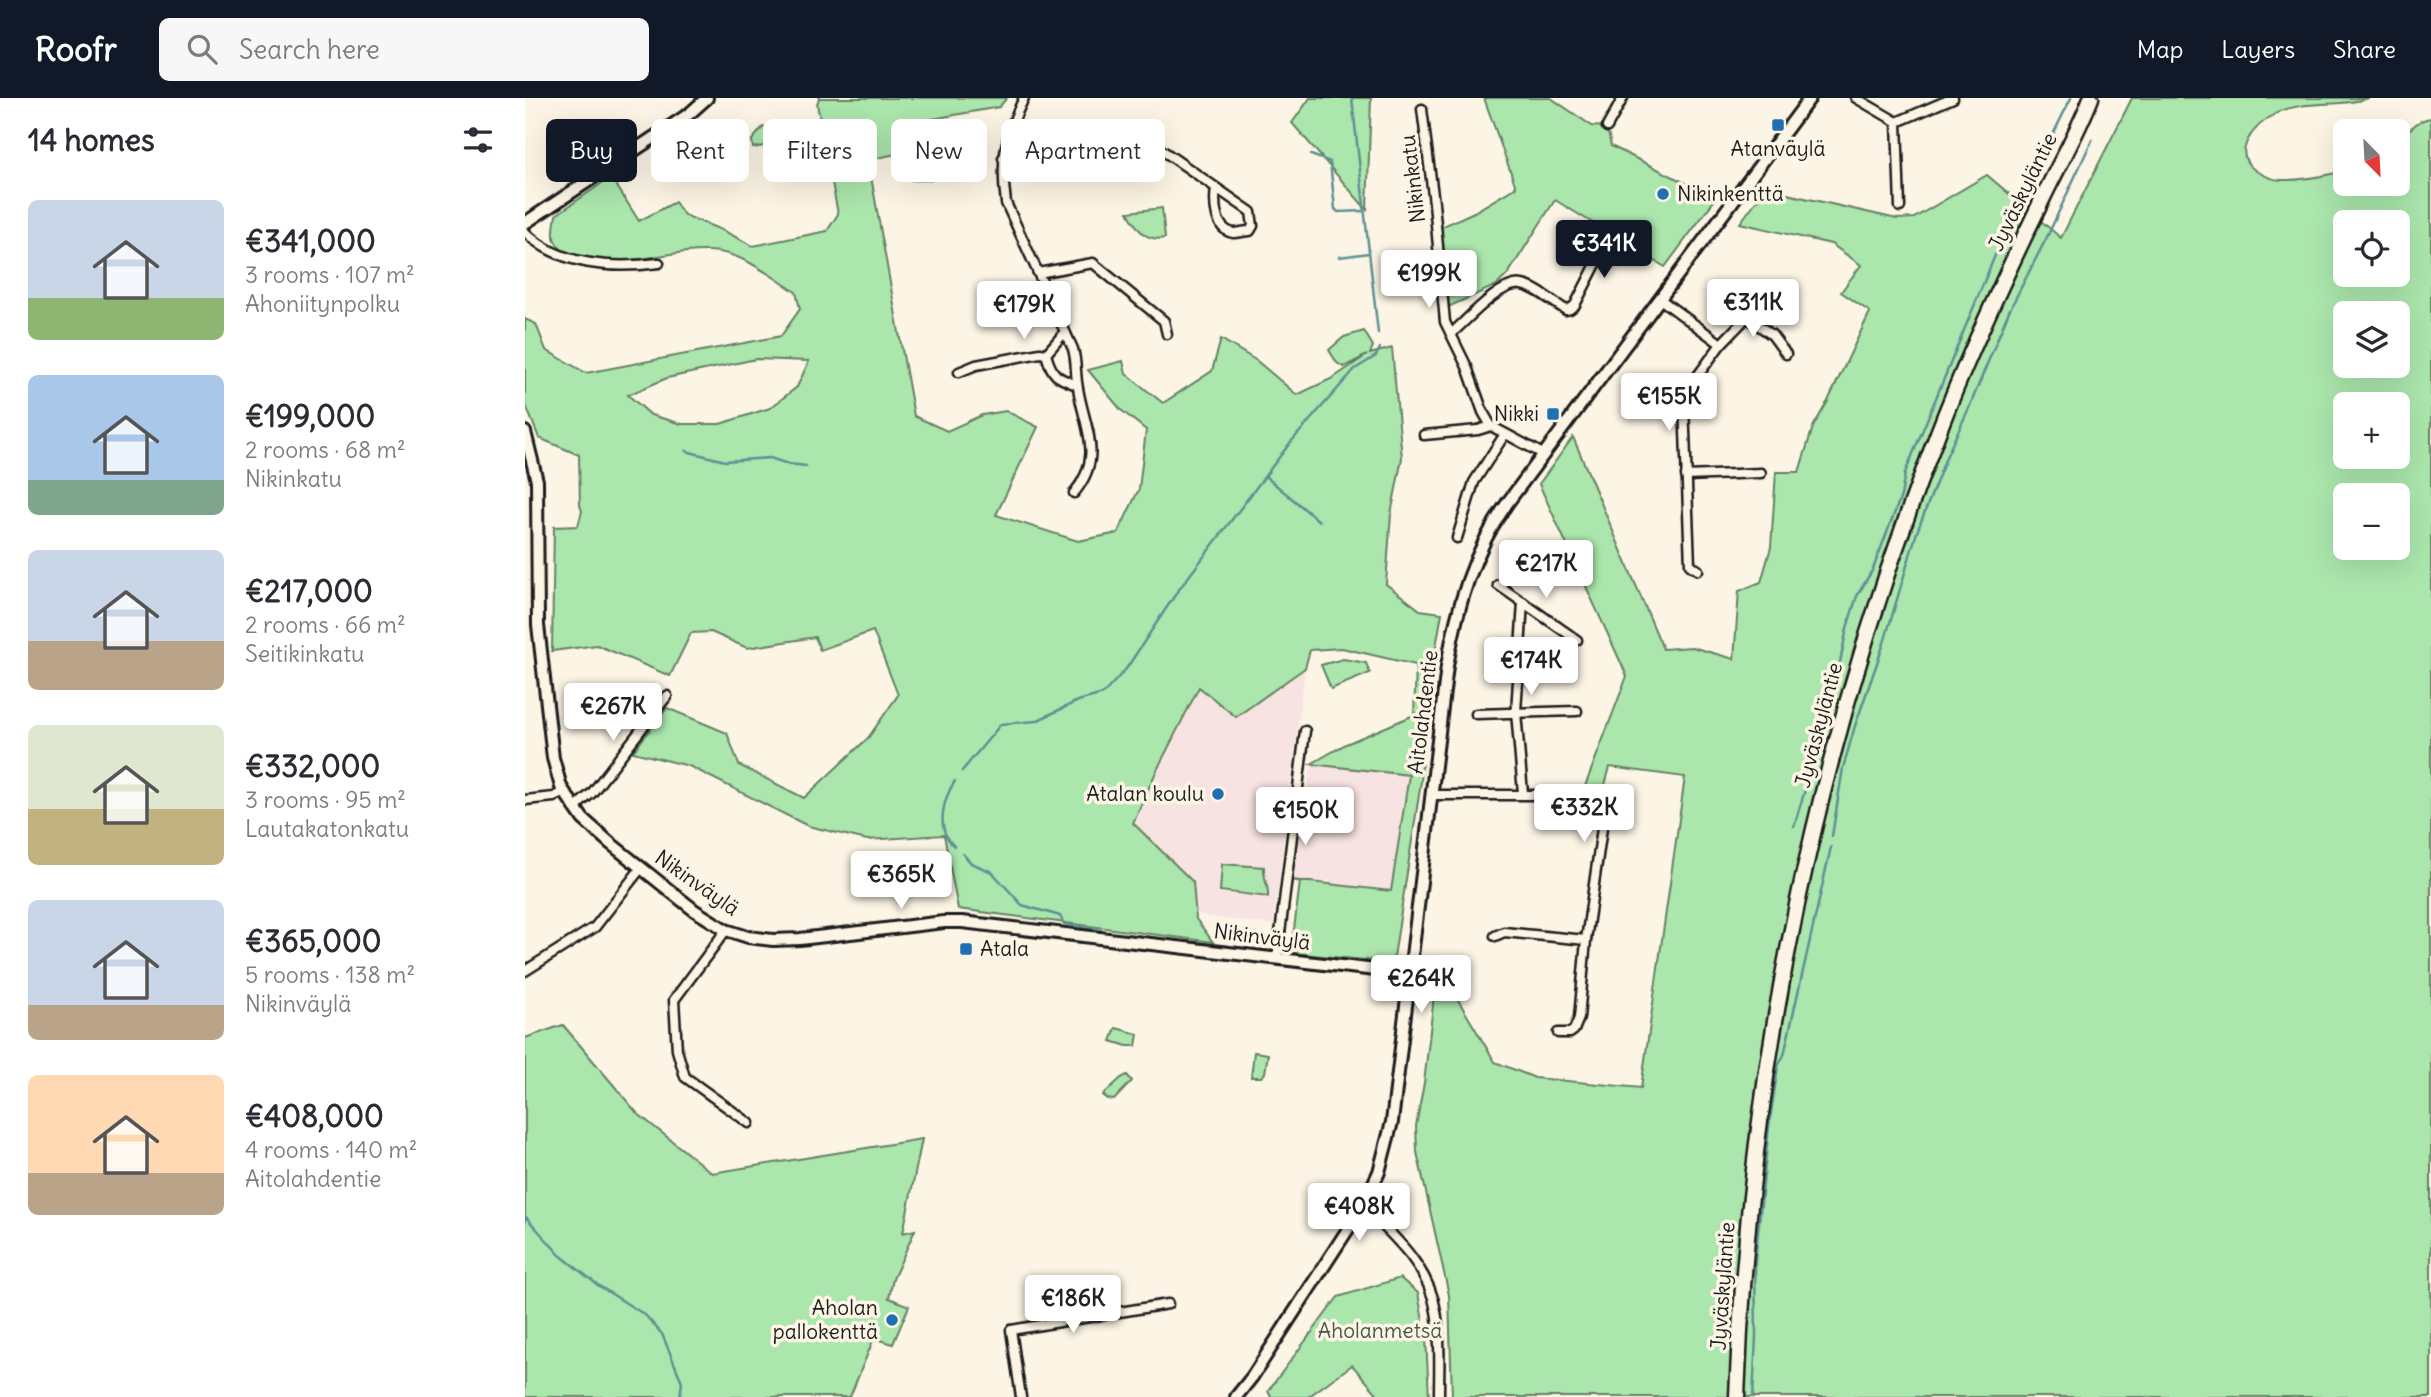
<!DOCTYPE html>
<html lang="en">
<head>
<meta charset="utf-8">
<style>
  body { margin:0; font-family:Delius,sans-serif; background:#f7f7f7; color:#2b2b33; height:100vh; display:flex; flex-direction:column; font-size:26px; white-space:nowrap }
  * { box-sizing:border-box; margin:0 }
  p { font-size:23px; color:#7c7c81 }
  .icon { flex:none; width:38px; height:38px; fill:none; stroke:currentColor; stroke-width:2; stroke-linecap:round; stroke-linejoin:round }
  .map { position:relative; flex:1; overflow:hidden }
  .details { display:flex; flex-direction:column; background:#fff; width:525px }
  .details>* { flex:none }
  .hud { position:absolute; left:21px; top:21px; width:665px; height:63px; display:flex; gap:14px }
  .needle { width:46px; rotate:156deg }
  .tools { position:absolute; left:1808px; top:21px; display:grid; gap:14px }
  .tools a { display:grid; place-items:center; width:77px; height:77px; border-radius:10px; background:#fff; box-shadow:0 7px 28px #0002; font-size:35px }
  .price { position:absolute; translate:-50% -60px; padding:0 16px; border-radius:7px; background:#fff; color:#222; font-size:23px; line-height:46px; filter:drop-shadow(0 2px 4px #0008) }
  .price::after { content:''; position:absolute; left:50%; top:42px; width:21px; height:16px; margin-left:-10px; background:inherit; clip-path:polygon(0 0,100% 0,50% 100%) }
  .price.selected { background:#111827; color:#fff }
  ul { padding:0; list-style:none }
  li { display:flex; align-items:center; gap:21px; height:175px; padding:0 28px }
  li span { display:grid; place-items:center; flex:none; width:196px; height:140px; border-radius:10px; color:#555 }
  li>.icon { margin-inline-start:auto }
  span .icon { width:84px; height:84px; fill:#fffc; stroke-width:1 }
  li b { font-size:30px }
  h2 { display:flex; justify-content:space-between; align-items:center; height:84px; padding:0 28px; font-size:30px }
  .pill { padding:0 24px; border-radius:10px; background:#fff; box-shadow:0 7px 28px #0002; font-size:24px; line-height:63px }
  .pill.selected { background:#111827; color:#fff }
  header { display:flex; align-items:center; gap:42px; box-sizing:border-box; height:98px; padding:0 35px; background:#111827; color:#fff }
  header strong { font-size:33px }
  nav { display:flex; gap:38px; margin-inline-start:auto; font-size:24px }
  .search { width:490px; height:63px; background:#f7f7f7; display:flex; align-items:center; gap:18px; box-sizing:border-box; padding:0 24px; border-radius:10px; color:#7c7c81; font-size:26px }
  main { display:flex; flex:1; min-height:0 }
  .map>svg:first-child { display:block }
</style>
</head>
<body>
<header>
<strong>Roofr</strong>
<div class="search"><svg class="icon" aria-label="search" viewBox="0 0 24 24"><circle cx="10" cy="10" r="6"/><path d="M15 15l6 6"/></svg>Search here</div>
<nav><a>Map</a><a>Layers</a><a>Share</a></nav>
</header>
<main>
<section class="details">
<h2>14 homes<svg class="icon" aria-label="filters" viewBox="0 0 24 24"><path d="M4 7h16M4 17h16"/><circle cx="9" cy="7" r="2"/><circle cx="15" cy="17" r="2"/></svg></h2>
<ul>
<li><span style="background:linear-gradient(#c9d6e8 70%,#8fb573 0)"><svg class="icon" aria-label="home" viewBox="0 0 24 24"><path d="M3 11l9-7 9 7M6 9v11h12V9"/></svg></span><div><b>€341,000</b><p>3 rooms · 107 m²</p><p>Ahoniitynpolku</p></div></li>
<li><span style="background:linear-gradient(#a9c7e8 75%,#7fa58c 0)"><svg class="icon" aria-label="home" viewBox="0 0 24 24"><path d="M3 11l9-7 9 7M6 9v11h12V9"/></svg></span><div><b>€199,000</b><p>2 rooms · 68 m²</p><p>Nikinkatu</p></div></li>
<li><span style="background:linear-gradient(#c9d6e8 65%,#b9a48a 0)"><svg class="icon" aria-label="home" viewBox="0 0 24 24"><path d="M3 11l9-7 9 7M6 9v11h12V9"/></svg></span><div><b>€217,000</b><p>2 rooms · 66 m²</p><p>Seitikinkatu</p></div></li>
<li><span style="background:linear-gradient(#dfe7d0 60%,#c2b280 0)"><svg class="icon" aria-label="home" viewBox="0 0 24 24"><path d="M3 11l9-7 9 7M6 9v11h12V9"/></svg></span><div><b>€332,000</b><p>3 rooms · 95 m²</p><p>Lautakatonkatu</p></div></li>
<li><span style="background:linear-gradient(#c9d6e8 75%,#b9a48a 0)"><svg class="icon" aria-label="home" viewBox="0 0 24 24"><path d="M3 11l9-7 9 7M6 9v11h12V9"/></svg></span><div><b>€365,000</b><p>5 rooms · 138 m²</p><p>Nikinväylä</p></div></li>
<li><span style="background:linear-gradient(#ffd9b3 70%,#b9a48a 0)"><svg class="icon" aria-label="home" viewBox="0 0 24 24"><path d="M3 11l9-7 9 7M6 9v11h12V9"/></svg></span><div><b>€408,000</b><p>4 rooms · 140 m²</p><p>Aitolahdentie</p></div></li>
</ul>
</section>
<div class="map">
<svg width="1906" height="1299" viewBox="0 0 1906 1299">
  <rect width="100%" height="100%" fill="#fcf5e5"/>
  <filter id="ink" filterUnits="userSpaceOnUse"><feTurbulence type="fractalNoise" baseFrequency=".0143" numOctaves="2"/><feDisplacementMap in="SourceGraphic" scale="14" xChannelSelector="R" yChannelSelector="G"/><feConvolveMatrix kernelMatrix="1 2 1 2 8 2 1 2 1" color-interpolation-filters="sRGB"/></filter>
  <g filter="url(#ink)">
    <g fill="#f7e3e1">
      <path d="M780 570 748 827 678 818 670 814 668 784 608 725 675 589 711 618Z"/>
      <path d="M786 666 884 677 866 793 767 782Z"/>
    </g>
    <g fill="#abe6ac" stroke="#648164" stroke-width="2" fill-rule="evenodd">
      <path d="M294 0H482L474 9 390 24 394 51 343 62 389 318 422 333 457 317 481 313 513 329 471 417 553 443 593 435 614 391 621 332 596 312 563 272 598 263 601 276 638 305 687 273 696 241 732 263 772 297 808 280 842 257 819 269 812 265 804 252 819 239 839 233 848 248 845 256 867 250 877 360 866 416 861 486 895 512 917 515 901 605 896 684 869 859 861 863H851L766 855 775 784 767 782 866 793 884 677 786 666 821 646 889 617 891 567 817 550 785 552 780 570 711 619 674 589 631 674 608 725 668 784 671 821 688 844 433 811 419 737 342 742 283 728 164 668 108 654 142 610 202 635 214 667 279 700 343 640 373 597 348 533 295 552 290 539 222 550 186 534 166 535 145 578 72 547 27 553 29 429 53 428 57 413 55 407 54 357 14 340 0 305V221L11 226 21 252 61 275 256 238 275 211 271 194C244 177 217 154 184 153 138 151 92 175 46 156 39 153 34 151 30 143 27 136 30 125 31 117L86 79 114 123 150 104 159 117 199 133 228 148 302 133 313 116 292 6ZM231 261 284 263 272 289 245 310 195 326H157L126 317 103 297 142 280Z"/>
      <path d="M785 0H846L842 112 767 25Z"/>
      <path d="M959 0H1026L1067 28 1082 29 1086 48 1191 100 1140 169 1030 102 983 176 972 187 923 209 916 129 949 114 991 89Z"/>
      <path d="M1607 0H1844C1815 10 1777 1 1750 16 1730 27 1704 55 1731 73 1738 77 1748 82 1756 82 1777 83 1800 77 1820 73V86H1872C1873 76 1870 60 1873 50 1877 37 1892 21 1906 20V1299H927L924 1197 892 1054 891 1028 899 985 908 907V860L970 964 1010 980 1116 990 1160 679 1085 669 1074 708 1059 691 1102 578 1014 386 1048 339 1138 551 1167 549 1209 561 1214 493 1236 484 1246 449 1251 374H1274L1288 329 1303 303 1345 214 1316 194 1336 167 1306 146 1215 125 1240 91 1372 121 1389 120 1462 77 1536 140ZM1820 124H1872V177H1820ZM1820 215H1872V268H1820ZM1820 306H1872V359H1820ZM1820 397H1872V450H1820Z"/>
      <path d="M238 29 251 33 250 46 228 50 227 42Z"/>
      <path d="M427 61V76C415 82 400 83 387 82L384 67Z"/>
      <path d="M637 110 640 140C619 144 612 130 603 114Z"/>
      <path d="M818 561 841 565 845 575 806 591 796 567Z"/>
      <path d="M697 766 739 769C738 781 744 787 743 799L695 793Z"/>
      <path d="M38 927 112 1015 187 1075 397 1041 378 1135 390 1132 368 1181 364 1200 384 1208 368 1246 349 1240 325 1299H0V940Z"/>
      <path d="M591 930 613 936 611 948H602L586 943Z"/>
      <path d="M729 954 743 956 740 975 736 979H726Z"/>
      <path d="M602 977 607 983 589 1002 582 1001 578 997 596 980Z"/>
      <path d="M875 1180 893 1195 901 1239 904 1299H855L827 1267 783 1299H746L743 1293 813 1199Z"/>
    </g>
    <g fill="none" stroke-linecap="round" stroke-linejoin="round">
      <g stroke="#5f9095" stroke-width="2.5">
        <path d="M827 0 853 235"/>
        <path d="M786 57 805 64 810 111 813 114 839 113"/>
        <path d="M814 159 844 155"/>
        <path d="M161 353 200 363 245 360 263 366 281 368"/>
        <path d="M740 378 794 423"/>
        <path d="M437 673 476 626 511 623 553 603 578 596 601 571 652 494 765 345 830 271 851 258 855 250"/>
        <path d="M1269 728 1307 603 1322 530 1332 498 1348 471 1376 398 1380 375 1478 138 1546 0"/>
        <path d="M1307 738 1318 670 1330 628 1359 545 1392 434 1422 357 1444 310 1484 213 1523 137 1567 42"/>
        <path d="M429 748C410 731 418 701 430 683"/>
        <path d="M438 756 446 765 467 774 497 807 535 818 539 826 576 832"/>
        <path d="M0 1118 35 1157 74 1188 120 1217 137 1236 157 1284 155 1299"/>
        <path d="M1228 1299 1231 1238 1230 1163 1244 1028 1253 968 1259 957 1306 749"/>
      </g>
      <defs>
        <g id="street">
          <path d="M499 0C480 38 475 62 481 105L548 251C552 265 550 276 553 290 559 329 580 358 549 395"/>
          <path d="M1331 0 1372 24 1428 0"/>
          <path d="M897 11 909 105 920 224 942 269 958 314 966 328 1018 356"/>
          <path d="M1372 24 1375 109"/>
          <path d="M1082 29 1098 0"/>
          <path d="M478 60 521 69 631 48 726 114 728 128 725 133C720 133 713 135 708 135 689 131 689 104 691 90"/>
          <path d="M0 134C34 168 88 171 134 165"/>
          <path d="M513 175 568 165 639 223 642 236"/>
          <path d="M1135 201 1196 246 1163 291 1159 306 1165 467 1173 472"/>
          <path d="M926 236C941 223 977 182 997 187 1013 190 1027 204 1041 212L1045 211 1050 207 1088 133"/>
          <path d="M1196 246 1222 219 1247 237 1261 256"/>
          <path d="M521 256 540 234"/>
          <path d="M434 274 451 267 515 255 521 256C527 278 532 280 552 287"/>
          <path d="M899 337 953 332 966 328"/>
          <path d="M1161 378 1236 375"/>
          <path d="M932 440 949 384 980 336"/>
          <path d="M973 487 1052 542"/>
          <path d="M998 504 991 614 998 695"/>
          <path d="M951 616 1052 613"/>
          <path d="M907 697H1046C1061 700 1076 715 1077 730L1061 842 1054 920 1049 932 1045 935H1033"/>
          <path d="M0 702 29 699 39 693"/>
          <path d="M49 710 67 695 142 598"/>
          <path d="M201 832 149 902 152 952 160 979 224 1025"/>
          <path d="M970 838 979 834 1061 842"/>
          <path d="M752 860 780 633"/>
          <path d="M0 873 70 829 116 770"/>
          <path d="M838 1108C869 1138 904 1169 911 1213 916 1241 914 1271 914 1299"/>
          <path d="M496 1299 486 1232 643 1206"/>
        </g>
        <g id="secondary">
          <path d="M0 125 164 16 182 0"/>
          <path d="M0 334 12 383 13 527 28 660 36 689 58 721 85 745 169 812 201 832 223 839 248 842 275 841 419 824H437L885 876"/>
          <path d="M711 1299 727 1279 838 1108 854 1074 867 1024 922 568C932 509 948 453 983 404L1285 0"/>
        </g>
        <path id="highway" d="M1212 1299C1223 968 1293 643 1413 335 1443 257 1479 180 1516 104 1532 70 1552 36 1566 0"/>
      </defs>
      <use href="#street" stroke="#1c1c1c" stroke-width="13"/>
      <use href="#secondary" stroke="#1c1c1c" stroke-width="16"/>
      <use href="#highway" stroke="#1c1c1c" stroke-width="19"/>
      <use href="#street" stroke="#fcf5e5" stroke-width="8"/>
      <use href="#secondary" stroke="#fcf5e5" stroke-width="10"/>
      <use href="#highway" stroke="#fcf5e5" stroke-width="14"/>
    </g>
  </g>
  <g fill="#1f6fb2" stroke="#fcf5e5" stroke-width="2.5">
    <rect x="1246" y="20" width="14" height="14" rx="3.5"/>
    <circle cx="1138" cy="96" r="7"/>
    <rect x="1021" y="309" width="14" height="14" rx="3.5"/>
    <circle cx="693" cy="696" r="7"/>
    <rect x="434" y="844" width="14" height="14" rx="3.5"/>
    <circle cx="367" cy="1222" r="7"/>
  </g>
  <g text-anchor="middle" stroke-width="7" stroke-linejoin="round" paint-order="stroke">
    <g font-size="21" fill="#1c1c1c" stroke="#fcf5e5" text-anchor="end">
      <text x="1253" y="58" text-anchor="middle">Atanväylä</text>
      <text x="1152" y="103" text-anchor="start">Nikinkenttä</text>
      <text x="1014" y="323">Nikki</text>
      <text x="679" y="703">Atalan koulu</text>
      <text x="455" y="858" text-anchor="start">Atala</text>
      <text x="353" y="1217">Aholan<tspan x="353" dy="24">pallokenttä</tspan></text>
    </g>
    <g font-size="21" fill="#1c1c1c" stroke="#fcf5e5">
      <text transform="translate(888 81) rotate(-97)" y="7">Nikinkatu</text>
      <text transform="translate(1498 94) rotate(-64)" y="7">Jyväskyläntie</text>
      <text transform="translate(898 614) rotate(-83)" y="7">Aitolahdentie</text>
      <text transform="translate(1294 627) rotate(-75)" y="7">Jyväskyläntie</text>
      <text transform="translate(172 785) rotate(35)" y="7">Nikinväylä</text>
      <text transform="translate(737 839) rotate(7)" y="7">Nikinväylä</text>
      <text transform="translate(1198 1188) rotate(-86)" y="7">Jyväskyläntie</text>
    </g>
    <g font-size="21" fill="#475947" stroke="#fcf5e5">
      <text x="855" y="1240">Aholanmetsä</text>
    </g>
  </g>
</svg>
<div class="tools">
<a><svg class="needle" viewBox="-14 -14 28 28"><path d="M0-13l5 13h-10z" fill="#e53935"/><path d="M0 13l5-13h-10z" fill="#7c7c81"/></svg></a>
<a><svg class="icon" aria-label="locate" viewBox="0 0 24 24"><circle cx="12" cy="12" r="6"/><path d="M12 2v4M12 18v4M2 12h4M18 12h4"/></svg></a>
<a><svg class="icon" aria-label="layers" viewBox="0 0 24 24"><path d="M12 4l9 5-9 5-9-5zM3 14l9 5 9-5"/></svg></a>
<a>+</a>
<a>−</a>
</div>
<b class="price selected" style="left:1079px;top:182px">€341K</b>
<b class="price" style="left:904px;top:212px">€199K</b>
<b class="price" style="left:1228px;top:241px">€311K</b>
<b class="price" style="left:499px;top:243px">€179K</b>
<b class="price" style="left:1144px;top:335px">€155K</b>
<b class="price" style="left:1021px;top:502px">€217K</b>
<b class="price" style="left:1006px;top:599px">€174K</b>
<b class="price" style="left:88px;top:645px">€267K</b>
<b class="price" style="left:1059px;top:746px">€332K</b>
<b class="price" style="left:780px;top:749px">€150K</b>
<b class="price" style="left:376px;top:813px">€365K</b>
<b class="price" style="left:896px;top:917px">€264K</b>
<b class="price" style="left:834px;top:1145px">€408K</b>
<b class="price" style="left:548px;top:1237px">€186K</b>
<div class="hud">
<a class="pill selected">Buy</a>
<a class="pill">Rent</a>
<a class="pill">Filters</a>
<a class="pill">New</a>
<a class="pill">Apartment</a>
</div>
</div>
</main>
</body>
</html>
